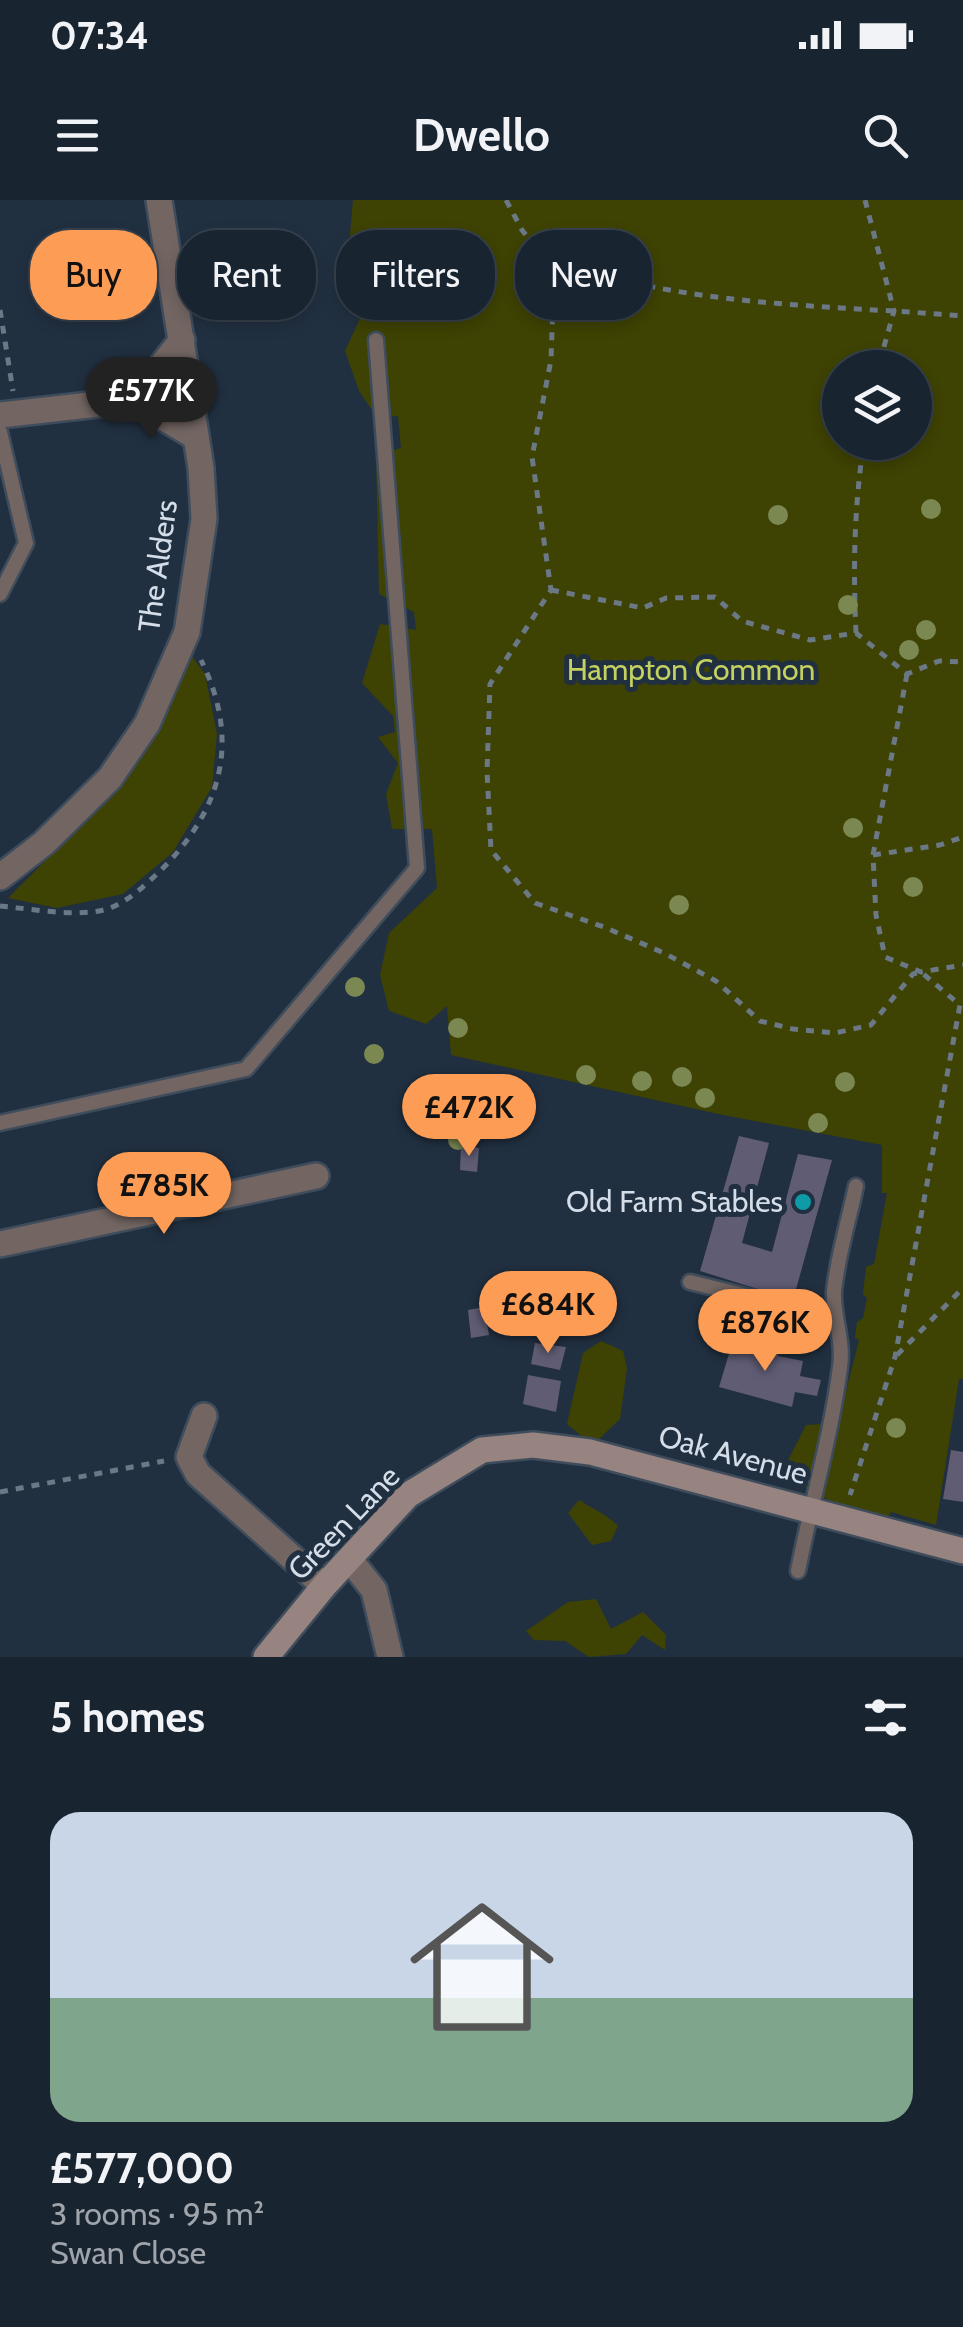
<!DOCTYPE html>
<html lang="en">
<head>
<meta charset="utf-8">
<style>
  body { margin:0; font-family:Cabin,sans-serif; background:#26303d; color:#f1f3f6; height:100vh; display:flex; flex-direction:column; font-size:38px; white-space:nowrap }
  * { box-sizing:border-box; margin:0 }
  p { font-size:32px; color:#9fa4ab }
  .icon { flex:none; width:55px; height:55px; fill:none; stroke:currentColor; stroke-width:2; stroke-linecap:round; stroke-linejoin:round }
  .map { position:relative; height:1457px; overflow:hidden }
  .panel { display:flex; flex-direction:column; background:#192431; flex:1 }
  .panel>* { flex:none }
  .guide { position:absolute; left:30px; top:30px; width:905px; height:90px; display:flex; gap:20px }
  .fabs { position:absolute; left:822px; top:150px; display:grid; gap:20px }
  .fabs a { display:grid; place-items:center; width:110px; height:110px; border-radius:50%; background:#192431; box-shadow:0 5px 15px #0003,0 0 0 2px #37414d; font-size:50px }
  .price { position:absolute; translate:-50% -85px; padding:0 22px; border-radius:35px; background:#fd9d55; color:#111; font-size:32px; line-height:65px; filter:drop-shadow(0 2px 5px #0008) }
  .price::after { content:''; position:absolute; left:50%; top:60px; width:30px; height:22px; margin-left:-15px; background:inherit; clip-path:polygon(0 0,100% 0,50% 100%) }
  .price.active { background:#222; color:#fff }
  ul { padding:0; list-style:none }
  li { display:grid; align-content:center; gap:20px; height:530px; padding:0 50px }
  li+li { border-top:2px solid #37414d }
  li span { display:grid; place-items:center; height:310px; border-radius:30px; color:#555 }
  li>.icon { margin-inline-start:auto }
  span .icon { width:180px; height:180px; fill:#fffc; stroke-width:1 }
  li b { font-size:42px }
  h2 { display:flex; justify-content:space-between; align-items:center; height:120px; padding:0 50px; font-size:42px }
  .tag { padding:0 35px; border-radius:40px; background:#192431; box-shadow:0 5px 15px #0003,0 0 0 2px #37414d; font-size:35px; line-height:90px }
  .tag.active { background:#fd9d55; color:#111 }
  .status { display:flex; justify-content:space-between; align-items:center; height:70px; padding:0 50px; background:#192431; direction:ltr }
  .status svg { height:28px; fill:currentColor }
  header { display:flex; justify-content:space-between; align-items:center; height:130px; padding:0 50px; background:#192431; font-size:45px; font-weight:700 }
  .map>svg:first-child { display:block }
</style>
</head>
<body>
<div class="status"><b>07:34</b><svg viewBox="0 0 49 12"><path d="M0 12V9h3v3zM5 12V6h3v6zM10 12V3h3v9zM15 12V0h3v12zM26 1h20v11H26zM47 4h2v5h-2z"/></svg></div>
<header><svg class="icon" aria-label="menu" viewBox="0 0 24 24"><path d="M4 6h16M4 12h16M4 18h16"/></svg>Dwello<svg class="icon" aria-label="search" viewBox="0 0 24 24"><circle cx="10" cy="10" r="6"/><path d="M15 15l6 6"/></svg></header>
<div class="map">
<svg width="963" height="1457" viewBox="0 0 963 1457">
  <rect width="100%" height="100%" fill="#213041"/>
  <g fill="#3e4202" fill-rule="evenodd">
    <path d="M353 0H963V1179H959L936 1325 891 1312 887 1318C843 1310 819 1297 782 1272L806 1225 838 1223 859 1140 855 1138 857 1122 863 1118 867 1098 863 1094 866 1067 874 1064 887 993H882V945L723 915 451 855 447 806 426 824 389 811 380 775 389 733 437 688 432 629H392L386 594 398 563 378 537 395 532 393 516 362 483 380 424 416 430 414 412 379 394 376 255 401 248 398 216 377 217 359 191 345 151 369 99 365 74 350 35ZM840 168H915V242H840Z"/>
    <path d="M190 454 205 474 217 534 212 587 173 652 123 694 57 708 8 698 127 579Z"/>
    <path d="M601 1141 623 1151 627 1168 620 1219 599 1239 584 1238 567 1224 583 1153Z"/>
    <path d="M579 1300C593 1309 606 1314 618 1326L611 1341 592 1345 568 1313Z"/>
    <path d="M596 1399 611 1429 643 1412 666 1435 665 1450 642 1435 626 1454 589 1457 565 1441 534 1440 526 1431 568 1402Z"/>
  </g>
  <g fill="#5f5c74">
    <path d="M739 936 769 943 742 1043 772 1052 798 954 832 960 793 1100 700 1071Z"/>
    <path d="M461 945 479 948 477 972 460 970Z"/>
    <path d="M484 1107 489 1135 471 1138 468 1110Z"/>
    <path d="M734 1137 779 1150 778 1156 803 1161 800 1176 821 1180 817 1196 795 1192 792 1207 719 1187Z"/>
    <path d="M535 1143 566 1147 560 1170 531 1164Z"/>
    <path d="M528 1175 561 1181 556 1212 523 1204Z"/>
    <path d="M951 1250 963 1252V1302L943 1299Z"/>
  </g>
  <g fill="none" stroke-linecap="round" stroke-linejoin="round">
    <defs>
      <g id="lane">
        <path d="M0 232 26 343 0 394"/>
        <path d="M0 923 246 869 417 668 376 140"/>
        <path d="M690 1082 834 1118"/>
        <path d="M798 1371C811 1303 831 1237 840 1167 844 1141 833 1118 834 1092 837 1057 849 1020 856 986"/>
      </g>
      <g id="street">
        <path d="M134 200 196 237"/>
        <path d="M0 215 134 200 182 140"/>
        <path d="M0 677 44 643 110 578 147 524 187 432 204 319 201 268 159 0"/>
        <path d="M0 1044 316 976"/>
        <path d="M204 1216 189 1257 198 1274 324 1386"/>
        <path d="M350 1360 374 1390 390 1457"/>
      </g>
      <path id="secondary" d="M266 1457 324 1386 408 1295 482 1250 533 1245 590 1252 963 1351"/>
    </defs>
    <use href="#lane" stroke="#3e4c5c" stroke-width="19"/>
    <use href="#street" stroke="#3e4c5c" stroke-width="30"/>
    <use href="#secondary" stroke="#3e4c5c" stroke-width="30"/>
    <g stroke="#6b7886" stroke-width="5" stroke-dasharray="8 8" stroke-linecap="butt">
      <path d="M506 0 522 30 540 54 553 103 551 160 532 257 551 390 490 484 487 571 491 650 535 703 604 727 664 753 716 781 760 821 793 829 835 833 871 825 913 774 921 772 960 805 895 1157 850 1295"/>
      <path d="M865 0 894 111 878 168"/>
      <path d="M540 54C673 108 822 104 963 116"/>
      <path d="M0 110 13 191"/>
      <path d="M551 390 643 408 666 398 715 397 742 421 810 440 856 433 907 474 939 461 963 462"/>
      <path d="M856 433C853 368 854 307 864 242"/>
      <path d="M907 474 873 655 876 715 885 757 921 772 963 765"/>
      <path d="M873 655 940 645 963 637"/>
      <path d="M0 706C32 709 67 716 99 711 122 707 141 689 157 674 221 612 242 543 201 460"/>
      <path d="M897 1155 963 1088"/>
      <path d="M0 1292 164 1261"/>
    </g>
    <use href="#lane" stroke="#726562" stroke-width="14"/>
    <use href="#street" stroke="#726562" stroke-width="25"/>
    <use href="#secondary" stroke="#97837f" stroke-width="25"/>
  </g>
  <g fill="#7b8852">
    <circle cx="931" cy="309" r="10"/>
    <circle cx="778" cy="315" r="10"/>
    <circle cx="848" cy="405" r="10"/>
    <circle cx="926" cy="430" r="10"/>
    <circle cx="909" cy="450" r="10"/>
    <circle cx="853" cy="628" r="10"/>
    <circle cx="913" cy="687" r="10"/>
    <circle cx="679" cy="705" r="10"/>
    <circle cx="355" cy="787" r="10"/>
    <circle cx="458" cy="828" r="10"/>
    <circle cx="374" cy="854" r="10"/>
    <circle cx="586" cy="875" r="10"/>
    <circle cx="682" cy="877" r="10"/>
    <circle cx="642" cy="881" r="10"/>
    <circle cx="845" cy="882" r="10"/>
    <circle cx="705" cy="898" r="10"/>
    <circle cx="818" cy="923" r="10"/>
    <circle cx="458" cy="940" r="10"/>
    <circle cx="896" cy="1228" r="10"/>
  </g>
  <circle fill="#0f9aa8" stroke="#213041" stroke-width="4" cx="803" cy="1002" r="10"/>
  <g text-anchor="middle" stroke-width="10" stroke-linejoin="round" paint-order="stroke">
    <g font-size="30" fill="#d4dde8" stroke="#213041">
      <text transform="translate(158 366) rotate(-82)" y="10">The Alders</text>
      <text transform="translate(733 1255) rotate(15)" y="10">Oak Avenue</text>
      <text transform="translate(344 1323) rotate(-46)" y="10">Green Lane</text>
    </g>
    <g font-size="30" fill="#c4d060" stroke="#213041">
      <text x="691" y="480">Hampton Common</text>
    </g>
    <g font-size="30" fill="#d4dde8" stroke="#213041" text-anchor="end">
      <text x="783" y="1012">Old Farm Stables</text>
    </g>
  </g>
</svg>
<div class="fabs">
<a><svg class="icon" aria-label="layers" viewBox="0 0 24 24"><path d="M12 4l9 5-9 5-9-5zM3 14l9 5 9-5"/></svg></a>
</div>
<b class="price active" style="left:151px;top:242px">£577K</b>
<b class="price" style="left:469px;top:959px">£472K</b>
<b class="price" style="left:164px;top:1037px">£785K</b>
<b class="price" style="left:548px;top:1156px">£684K</b>
<b class="price" style="left:765px;top:1174px">£876K</b>
<div class="guide">
<a class="tag active">Buy</a>
<a class="tag">Rent</a>
<a class="tag">Filters</a>
<a class="tag">New</a>
</div>
</div>
<section class="panel">
<h2>5 homes<svg class="icon" aria-label="filters" viewBox="0 0 24 24"><path d="M4 7h16M4 17h16"/><circle cx="9" cy="7" r="2"/><circle cx="15" cy="17" r="2"/></svg></h2>
<ul>
<li><span style="background:linear-gradient(#c9d6e8 60%,#7fa58c 0)"><svg class="icon" aria-label="home" viewBox="0 0 24 24"><path d="M3 11l9-7 9 7M6 9v11h12V9"/></svg></span><div><b>£577,000</b><p>3 rooms · 95 m²</p><p>Swan Close</p></div></li>
</ul>
</section>
</body>
</html>
